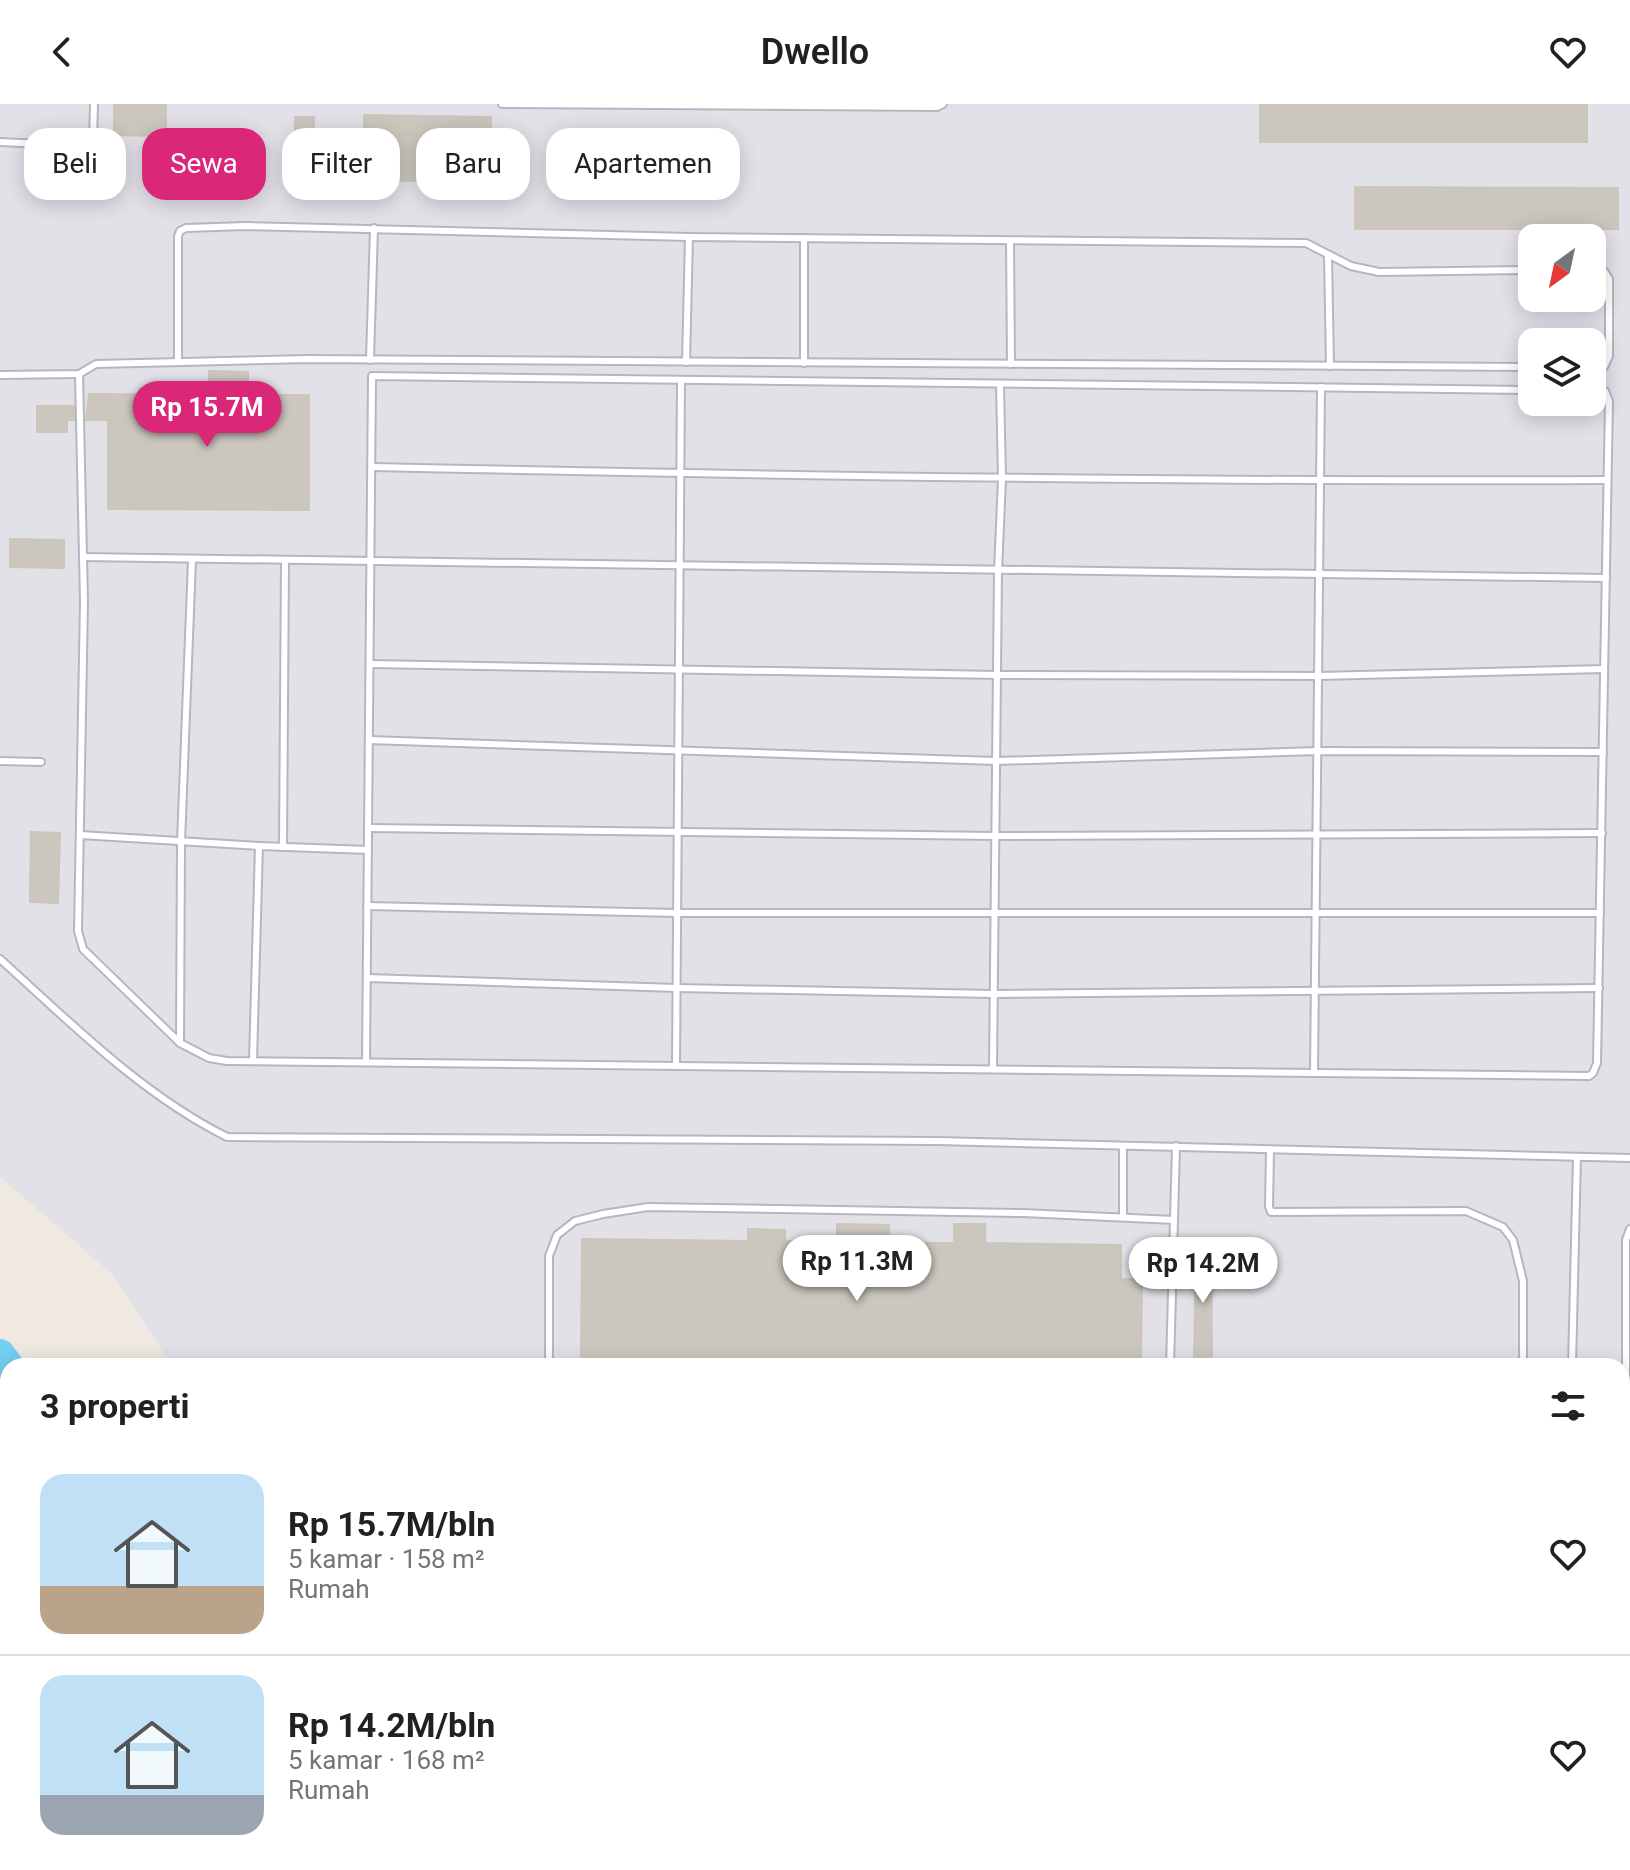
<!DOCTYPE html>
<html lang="id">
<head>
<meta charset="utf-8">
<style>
  body { margin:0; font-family:Roboto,sans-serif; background:#f6f6f6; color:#202124; height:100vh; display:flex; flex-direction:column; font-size:30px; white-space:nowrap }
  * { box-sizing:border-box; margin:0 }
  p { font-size:26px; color:#757577 }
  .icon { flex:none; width:44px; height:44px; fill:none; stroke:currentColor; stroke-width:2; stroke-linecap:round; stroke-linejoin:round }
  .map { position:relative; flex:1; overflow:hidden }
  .sheet { position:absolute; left:0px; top:1254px; width:1630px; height:512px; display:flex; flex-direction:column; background:#fff; border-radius:24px 24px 0 0; box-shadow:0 4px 20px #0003 }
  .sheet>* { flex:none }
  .hud { position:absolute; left:24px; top:24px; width:800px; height:72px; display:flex; gap:16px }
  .needle { width:52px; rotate:213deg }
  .buttons { position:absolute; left:1518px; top:120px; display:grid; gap:16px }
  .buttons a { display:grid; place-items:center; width:88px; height:88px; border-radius:16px; background:#fff; box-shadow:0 4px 20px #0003; font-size:40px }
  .price { position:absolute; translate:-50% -68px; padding:0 18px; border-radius:28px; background:#fff; color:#222; font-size:26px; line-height:52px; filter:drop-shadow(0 2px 4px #0008) }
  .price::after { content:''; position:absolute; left:50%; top:48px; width:24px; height:18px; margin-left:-12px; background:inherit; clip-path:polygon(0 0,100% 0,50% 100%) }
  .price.current { background:#db2777; color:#fff }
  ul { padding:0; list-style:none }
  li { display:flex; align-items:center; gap:24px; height:200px; padding:0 40px }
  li+li { border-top:2px solid #e0e0e0 }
  li span { display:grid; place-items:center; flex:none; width:224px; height:160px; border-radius:24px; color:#555 }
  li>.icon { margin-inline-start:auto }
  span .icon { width:96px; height:96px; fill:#fffc; stroke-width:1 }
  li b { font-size:34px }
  h2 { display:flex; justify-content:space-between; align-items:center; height:96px; padding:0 40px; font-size:34px }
  .tag { padding:0 28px; border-radius:24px; background:#fff; box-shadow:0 4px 20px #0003; font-size:28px; line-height:72px }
  .tag.current { background:#db2777; color:#fff }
  header { display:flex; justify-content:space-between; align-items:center; height:104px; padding:0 40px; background:#fff; font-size:36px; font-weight:600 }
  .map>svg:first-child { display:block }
</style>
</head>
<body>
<header><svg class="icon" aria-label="back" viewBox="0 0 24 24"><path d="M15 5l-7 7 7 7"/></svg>Dwello<svg class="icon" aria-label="heart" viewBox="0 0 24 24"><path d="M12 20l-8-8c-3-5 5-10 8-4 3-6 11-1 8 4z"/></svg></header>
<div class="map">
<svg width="1630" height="1766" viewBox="0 0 1630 1766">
  <defs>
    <pattern id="water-ripples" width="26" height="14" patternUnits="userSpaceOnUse" patternTransform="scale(2)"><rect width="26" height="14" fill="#75cff0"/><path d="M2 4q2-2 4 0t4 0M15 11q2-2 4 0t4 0" fill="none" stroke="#66b2ce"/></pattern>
  </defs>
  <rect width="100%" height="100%" fill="#efe9e1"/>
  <g fill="#e3e1e8" fill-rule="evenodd">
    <path d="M0 0H1630V1766H849L814 1758H1622V1262H172L112 1170 0 1073ZM1532 134H1592V194H1532ZM1532 238H1592V298H1532Z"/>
    <path d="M190 1758H610L600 1766H189Z"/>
  </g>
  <path fill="url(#water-ripples)" d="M322 1758H425L419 1766H323Z"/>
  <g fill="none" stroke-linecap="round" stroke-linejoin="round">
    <g stroke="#75cff0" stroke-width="30">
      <path d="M0 1250 9 1262"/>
      <path d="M89 1758 90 1766"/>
    </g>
  </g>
  <g fill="#cbc7bf" stroke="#cbc5ba" stroke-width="2">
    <path d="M114 0H166V32L114 31Z"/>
    <rect x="1260" y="0" width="327" height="38"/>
    <path d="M364 11 491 13 490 78 364 76Z"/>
    <path d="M295 13H314L313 51 332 52 331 70H295Z"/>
    <path d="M658 34 710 35 709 74 657 73Z"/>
    <path d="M1355 83 1618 84V125H1355Z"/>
    <path d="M209 267 248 268V291H309V406L108 405V316H86L89 290 209 291Z"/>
    <path d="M37 302H74V316H67V328H37Z"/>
    <path d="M10 435 64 436V464L10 463Z"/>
    <path d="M31 728 60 729 58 799 30 798Z"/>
    <path d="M837 1120 889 1121V1139H954V1120H985V1139L1121 1141V1175H1142L1141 1262H581L582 1135 748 1137V1125L785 1126V1137L837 1138Z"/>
    <path d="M1196 1137H1211L1212 1262H1194Z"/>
  </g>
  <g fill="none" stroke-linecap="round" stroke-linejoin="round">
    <defs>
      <g id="service">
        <path d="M502 0 937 3 943 0"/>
        <path d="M0 38 85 42 93 35 94 0"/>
        <path d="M804 134V259"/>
        <path d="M1010 137 1011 260"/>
        <path d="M1328 151 1330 262"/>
        <path d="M1592 165 1604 167 1609 175V252L1604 263H1592"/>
        <path d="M370 256 374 124"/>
        <path d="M178 258V132L180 127 186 124 246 122 689 133 1306 139 1351 162 1379 168 1532 166"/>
        <path d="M686 258 689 133"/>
        <path d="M79 270 84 498 78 827 83 845 180 939 209 954 227 957 1589 972 1593 969 1597 959 1609 297 1605 287H1592"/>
        <path d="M0 271 79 270 96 260 307 255 1532 263"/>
        <path d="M373 363C784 372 1196 378 1607 376"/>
        <path d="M83 453 1606 474"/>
        <path d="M370 560 998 571 1318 572 1604 565"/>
        <path d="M369 636 996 657 1318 647 1603 648"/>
        <path d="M0 657 41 658"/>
        <path d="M368 724 995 732 1602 729"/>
        <path d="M80 731 259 742"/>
        <path d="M283 743 285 456"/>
        <path d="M367 802 677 809H1600"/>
        <path d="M0 855C71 919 141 990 227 1033L937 1037 1630 1054"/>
        <path d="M367 874 677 884 993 890 1599 884"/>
        <path d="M180 939 181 738 192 456"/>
        <path d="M253 957 259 742 368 746"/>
        <path d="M366 958 372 272 1532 286"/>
        <path d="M676 962 681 276"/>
        <path d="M993 965 998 467 1002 375 1000 280"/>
        <path d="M1314 969 1321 283"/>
        <path d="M1123 1042V1112"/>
        <path d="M1270 1046 1269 1103 1271 1108 1466 1107 1503 1123 1513 1136 1523 1177V1262"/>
        <path d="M1630 1125 1626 1136V1434L1630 1442"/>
        <path d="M549 1262V1152L557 1131 575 1117 603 1110 648 1103 1023 1109 1174 1116"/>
        <path d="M1170 1262 1176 1042"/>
        <path d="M1572 1262 1577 1053"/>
        <path d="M1557 1766V1758"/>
      </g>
    </defs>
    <use href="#service" stroke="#b4b7c1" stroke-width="10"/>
    <use href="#service" stroke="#fff" stroke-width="6"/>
  </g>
</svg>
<div class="buttons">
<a><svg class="needle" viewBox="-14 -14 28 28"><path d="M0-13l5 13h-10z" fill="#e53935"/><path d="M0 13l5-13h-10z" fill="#757577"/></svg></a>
<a><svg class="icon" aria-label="layers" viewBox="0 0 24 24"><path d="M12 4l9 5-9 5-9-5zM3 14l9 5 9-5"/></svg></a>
</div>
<b class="price current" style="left:207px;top:345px">Rp 15.7M</b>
<b class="price" style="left:857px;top:1199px">Rp 11.3M</b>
<b class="price" style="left:1203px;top:1201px">Rp 14.2M</b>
<div class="hud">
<a class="tag">Beli</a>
<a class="tag current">Sewa</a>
<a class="tag">Filter</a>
<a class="tag">Baru</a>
<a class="tag">Apartemen</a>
</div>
<section class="sheet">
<h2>3 properti<svg class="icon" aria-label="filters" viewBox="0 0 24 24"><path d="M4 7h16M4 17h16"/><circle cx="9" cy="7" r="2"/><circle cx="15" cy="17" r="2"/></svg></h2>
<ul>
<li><span style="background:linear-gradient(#bfe0f5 70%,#b9a48a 0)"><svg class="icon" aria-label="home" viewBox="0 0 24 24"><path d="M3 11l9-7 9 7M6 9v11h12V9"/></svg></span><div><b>Rp 15.7M/bln</b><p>5 kamar · 158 m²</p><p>Rumah</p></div><svg class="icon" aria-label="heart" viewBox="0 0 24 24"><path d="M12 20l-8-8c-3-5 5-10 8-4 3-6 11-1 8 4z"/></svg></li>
<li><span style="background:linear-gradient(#bfe0f5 75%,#9aa5b1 0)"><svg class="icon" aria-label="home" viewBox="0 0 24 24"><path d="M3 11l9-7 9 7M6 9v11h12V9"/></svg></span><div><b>Rp 14.2M/bln</b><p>5 kamar · 168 m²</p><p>Rumah</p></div><svg class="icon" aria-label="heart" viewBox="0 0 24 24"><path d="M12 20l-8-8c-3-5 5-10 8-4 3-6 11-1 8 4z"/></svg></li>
</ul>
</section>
</div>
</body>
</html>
